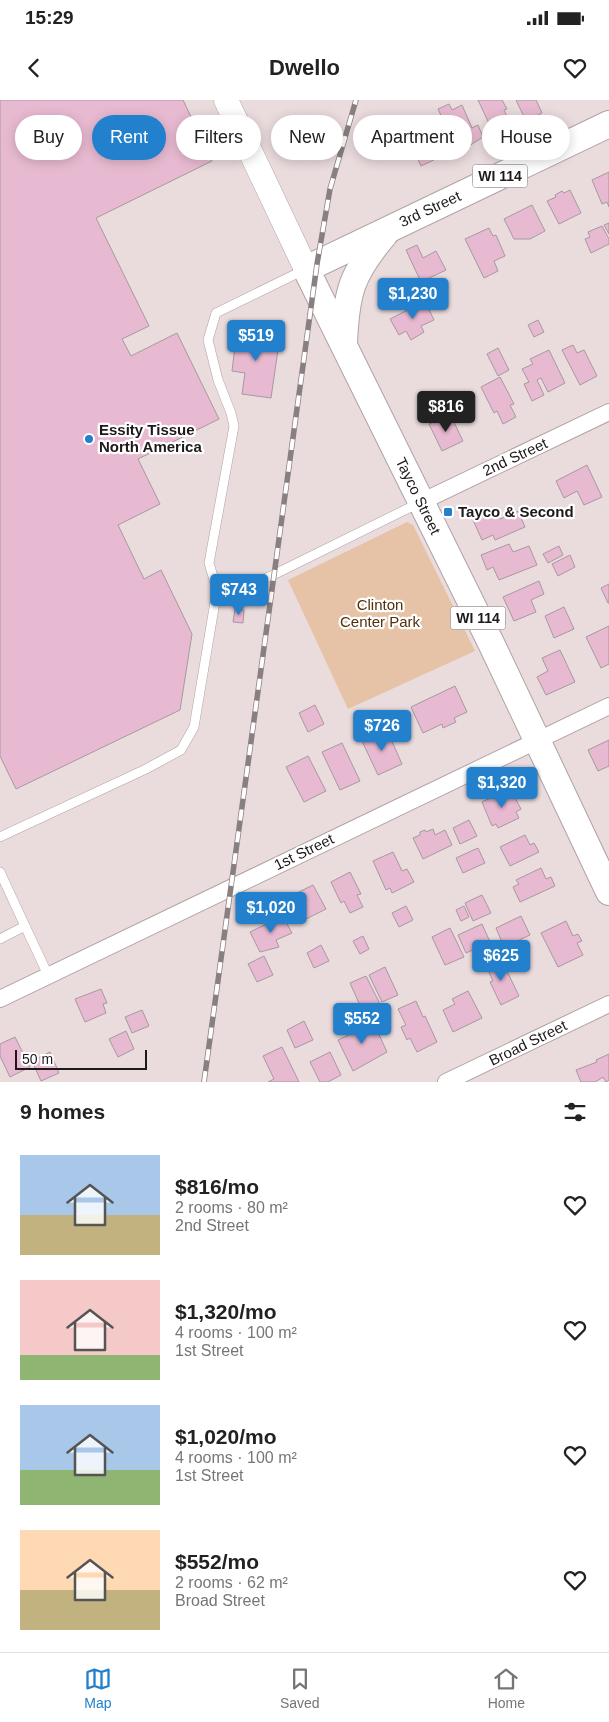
<!DOCTYPE html>
<html lang="en">
<head>
<meta charset="utf-8">
<style>
  body { margin:0; font-family:Arial,sans-serif; background:#f6f6f6; color:#222; height:100vh; display:flex; flex-direction:column; font-size:19px; white-space:nowrap }
  * { box-sizing:border-box; margin:0 }
  p { font-size:16px; color:#767676 }
  .icon { flex:none; width:28px; height:28px; fill:none; stroke:currentColor; stroke-width:2; stroke-linecap:round; stroke-linejoin:round }
  .map { position:relative; height:982px; overflow:hidden }
  .panel { display:flex; flex-direction:column; background:#fff; flex:1 }
  .panel>* { flex:none }
  .hud { position:absolute; left:15px; top:15px; width:580px; height:45px; display:flex; gap:10px }
  .scale { position:absolute; left:15px; bottom:12px; width:132px; box-sizing:border-box; padding-left:5px; border:2px solid #1e1919; border-top:0; font-size:14px; line-height:18px; white-space:nowrap; color:#1e1919; -webkit-text-stroke:4px #fff; paint-order:stroke }
  .price { position:absolute; translate:-50% -42px; padding:0 11px; border-radius:5px; background:#2280cc; color:#fff; font-size:16px; line-height:32px; filter:drop-shadow(0 1px 2px #0008) }
  .price::after { content:''; position:absolute; left:50%; top:30px; width:15px; height:11px; margin-left:-8px; background:inherit; clip-path:polygon(0 0,100% 0,50% 100%) }
  .price.current { background:#222; color:#fff }
  ul { padding:0; list-style:none }
  li { display:flex; align-items:center; gap:15px; height:125px; padding:0 20px }
  li span { display:grid; place-items:center; flex:none; width:140px; height:100px; border-radius:0px; color:#555 }
  li>.icon { margin-inline-start:auto }
  span .icon { width:60px; height:60px; fill:#fffc; stroke-width:1 }
  li b { font-size:21px }
  h2 { display:flex; justify-content:space-between; align-items:center; height:60px; padding:0 20px; font-size:21px }
  .pill { padding:0 18px; border-radius:22px; background:#fff; box-shadow:0 2px 12px #0003; font-size:18px; line-height:45px }
  .pill.current { background:#2280cc; color:#fff }
  .status { display:flex; justify-content:space-between; align-items:center; height:35px; padding:0 25px; background:#fff; direction:ltr }
  .status svg { height:14px; fill:currentColor }
  header { display:flex; justify-content:space-between; align-items:center; height:65px; padding:0 20px; background:#fff; font-size:22px; font-weight:600 }
  .tab-bar { display:flex; justify-content:space-around; align-items:center; height:70px; border-top:1px solid #e0e0e0; background:#fff; font-size:14px; color:#767676 }
  .tab-bar a { display:grid; justify-items:center; gap:2px }
  .tab-bar .current { color:#2280cc }
  .map>svg:first-child { display:block }
</style>
</head>
<body>
<div class="status"><b>15:29</b><svg viewBox="0 0 49 12"><path d="M0 12V9h3v3zM5 12V6h3v6zM10 12V3h3v9zM15 12V0h3v12zM26 1h20v11H26zM47 4h2v5h-2z"/></svg></div>
<header><svg class="icon" aria-label="back" viewBox="0 0 24 24"><path d="M15 5l-7 7 7 7"/></svg>Dwello<svg class="icon" aria-label="heart" viewBox="0 0 24 24"><path d="M12 20l-8-8c-3-5 5-10 8-4 3-6 11-1 8 4z"/></svg></header>
<div class="map">
<svg width="609" height="982" viewBox="0 0 609 982">
  <rect width="100%" height="100%" fill="#eadbdd"/>
  <path fill="#e6c3a6" d="M407 422 413 425 417 433 475 551 348 609 288 480Z"/>
  <g fill="#e8bad1" stroke="#a5999f">
    <path d="M0 0H183L212 61 96 118 149 226 122 239 131 256 177 233 219 319 138 359 160 404 118 425 144 479 161 470 192 534 180 610 16 689 0 656Z"/>
    <path d="M478 0H502L507 9 504 10 510 23 504 26 506 28 494 34Z"/>
    <path d="M516 0H536L542 13 526 21Z"/>
    <path d="M449 4 452 10 462 5 472 28 478 25 483 37 469 46 467 43 456 48 438 9Z"/>
    <path d="M415 18 418 25 428 21 444 55 421 66 402 24Z"/>
    <path d="M609 72V107L607 102 602 104 592 80Z"/>
    <path d="M570 90 581 113 559 124 547 101 556 97 555 95 562 91 564 93Z"/>
    <path d="M532 105 545 131 530 139H514L504 119Z"/>
    <path d="M609 123V134L604 125Z"/>
    <path d="M602 126 609 139V144L591 153 585 139 590 137 588 132Z"/>
    <path d="M489 128 493 136 496 135 505 156 494 161 498 171 484 178 465 139Z"/>
    <path d="M417 145 423 158 436 151 446 170 421 182 406 150Z"/>
    <path d="M440 181 445 191 428 199 423 189Z"/>
    <path d="M425 201 434 220 421 226 424 232 411 240 406 231 399 235 390 219Z"/>
    <path d="M538 220 544 232 534 237 528 225Z"/>
    <path d="M237 230 280 236 271 298 242 294 245 273 232 271Z"/>
    <path d="M573 245 577 253 584 250 597 276 580 285 562 250Z"/>
    <path d="M498 248 509 270 498 276 487 254Z"/>
    <path d="M549 250 565 283 548 292 541 278 537 280 544 295 532 301 524 284 529 282 522 269 533 264 530 259Z"/>
    <path d="M500 277 514 304 510 305 516 317 503 324 497 311 494 313 481 287Z"/>
    <path d="M447 291 454 304 438 312 431 299Z"/>
    <path d="M450 314 463 341 442 351 429 324Z"/>
    <path d="M587 365 602 397 584 405 577 391 564 398 556 381Z"/>
    <path d="M496 410 500 419 518 411 525 427 495 440 493 435 482 440 473 420Z"/>
    <path d="M509 444 513 452 529 446 537 465 499 480 493 467 487 470 481 455Z"/>
    <path d="M559 446 563 455 548 463 543 454Z"/>
    <path d="M570 455 575 467 558 476 552 464Z"/>
    <path d="M539 481 544 494 531 500 536 512 514 521 503 497Z"/>
    <path d="M609 484V503H608L601 488Z"/>
    <path d="M564 507 574 529 554 538 545 516Z"/>
    <path d="M235 509 244 510 243 523 233 522Z"/>
    <path d="M609 526V564L601 568 586 537Z"/>
    <path d="M560 550 575 582 546 595 537 577 548 571 542 558Z"/>
    <path d="M455 586 467 612 454 618 456 622 443 628 442 624 423 633 411 607Z"/>
    <path d="M315 605 324 624 308 632 299 613Z"/>
    <path d="M387 630 402 664 378 675 362 641Z"/>
    <path d="M609 640V666L598 671 588 650Z"/>
    <path d="M342 643 360 681 340 690 322 652Z"/>
    <path d="M308 656 326 691 304 702 286 667Z"/>
    <path d="M505 691 509 698 514 696 521 709 516 712 519 718 498 728 496 724 492 726 482 702Z"/>
    <path d="M469 720 477 736 460 744 453 728Z"/>
    <path d="M433 729 435 735 445 730 452 745 423 759 413 738 420 735V732L425 730 426 732Z"/>
    <path d="M525 735 530 745 534 743 539 752 510 766 500 747Z"/>
    <path d="M478 748 485 763 463 773 456 758Z"/>
    <path d="M393 752 402 771 407 769 414 782 392 793 390 788 386 790 373 761Z"/>
    <path d="M541 768 546 779 551 777 555 786 520 802 513 787 519 784 516 780Z"/>
    <path d="M350 772 361 794 357 795 363 807 350 813 344 801 341 803 331 782Z"/>
    <path d="M313 785 326 809 306 819 301 810 297 813 289 797Z"/>
    <path d="M482 795 491 813 473 821 465 803Z"/>
    <path d="M406 806 413 820 399 827 392 813Z"/>
    <path d="M464 806 469 817 461 821 456 810Z"/>
    <path d="M283 816 292 833 276 840 279 847 260 852 250 832Z"/>
    <path d="M521 816 530 835 504 847 496 828Z"/>
    <path d="M566 821 573 836 578 834 582 841 577 843 583 855 558 867 541 833Z"/>
    <path d="M482 824 490 842 466 853 458 835Z"/>
    <path d="M450 828 464 857 445 865 432 837Z"/>
    <path d="M363 836 369 849 360 854 353 841Z"/>
    <path d="M321 845 329 861 314 868 307 853Z"/>
    <path d="M264 856 273 875 257 882 248 864Z"/>
    <path d="M495 856 501 868 505 867 519 896 501 905 490 882 493 881 484 861Z"/>
    <path d="M385 867 398 895 382 902 369 875Z"/>
    <path d="M366 876 380 904 363 912 350 883Z"/>
    <path d="M101 889 107 903 103 904 106 913 85 922 75 899Z"/>
    <path d="M468 891 482 918 453 932 443 910 455 904 452 899Z"/>
    <path d="M416 901 423 917 425 916 437 942 417 952 410 938 407 940 401 927 406 925 398 909Z"/>
    <path d="M142 910 149 926 132 933 125 917Z"/>
    <path d="M368 918 373 930 376 928 387 952 353 971 338 940 355 932 352 925Z"/>
    <path d="M304 921 313 940 295 948 287 930Z"/>
    <path d="M126 931 134 949 118 957 109 939Z"/>
    <path d="M15 937 30 967 10 977 0 956V944Z"/>
    <path d="M282 947 299 982H268L274 979 263 956Z"/>
    <path d="M50 952 59 973 41 981 32 961Z"/>
    <path d="M330 952 341 975 328 982H320L310 962Z"/>
    <path d="M609 954V980L606 982 603 977 595 982H581L576 970 597 962 596 960Z"/>
  </g>
  <g fill="none" stroke-linecap="round" stroke-linejoin="round">
    <defs>
      <g id="lane">
        <path d="M217 490 248 486 273 475 419 403"/>
        <path d="M0 737 146 669 181 650 194 627 217 490 209 463 234 326 231 313 218 280 208 240 216 213 304 170"/>
        <path d="M0 772 25 826"/>
        <path d="M0 839 25 826 48 875"/>
      </g>
      <g id="street">
        <path d="M421 402 609 312"/>
        <path d="M0 899 609 606"/>
        <path d="M446 982 609 904"/>
      </g>
      <path id="secondary" d="M226 0 306 169"/>
      <g id="primary">
        <path d="M609 24 306 169 491 543 609 792"/>
        <path d="M344 244C346 193 351 174 385 134"/>
      </g>
    </defs>
    <use href="#lane" stroke="#b0a2a4" stroke-width="10"/>
    <use href="#street" stroke="#b0a2a4" stroke-width="18"/>
    <use href="#secondary" stroke="#b0a2a4" stroke-width="25"/>
    <use href="#primary" stroke="#b0a2a4" stroke-width="28"/>
    <use href="#lane" stroke="#fff" stroke-width="9"/>
    <use href="#street" stroke="#fff" stroke-width="16"/>
    <use href="#secondary" stroke="#fff" stroke-width="24"/>
    <use href="#primary" stroke="#fff" stroke-width="26"/>
    <defs>
      <path id="rail" d="M204 982 317 164 330 89 356 0"/>
    </defs>
    <use href="#rail" stroke="#897f80" stroke-width="5.5"/>
    <use href="#rail" stroke="#fff" stroke-width="4" stroke-dasharray="11" stroke-linecap="butt"/>
  </g>
  <g fill="#2280cc" stroke="#fff" stroke-width="2">
    <circle cx="89" cy="339" r="5"/>
    <rect x="443" y="407" width="10" height="10" rx="2.5"/>
  </g>
  <g text-anchor="middle" stroke-width="4.5" stroke-linejoin="round" paint-order="stroke">
    <g fill="#fff" stroke="#625e5e" stroke-width="1">
      <rect x="472.5" y="64.5" width="55" height="23" rx="4"/>
      <rect x="450.5" y="506.5" width="55" height="23" rx="4"/>
    </g>
    <g font-size="14" font-weight="bold" fill="#1e1919">
      <text x="500" y="81">WI 114</text>
      <text x="478" y="523">WI 114</text>
    </g>
    <g font-size="15" fill="#1e1919" stroke="#fff">
      <text transform="translate(430 109) rotate(-25)" y="5">3rd Street</text>
      <text transform="translate(515 357) rotate(-25)" y="5">2nd Street</text>
      <text transform="translate(418 396) rotate(64)" y="5">Tayco Street</text>
      <text transform="translate(304 752) rotate(-26)" y="5">1st Street</text>
      <text transform="translate(528 943) rotate(-26)" y="5">Broad Street</text>
    </g>
    <g font-size="15" font-weight="bold" fill="#1e1919" stroke="#fff" text-anchor="start">
      <text x="99" y="335">Essity Tissue<tspan x="99" dy="17">North America</tspan></text>
      <text x="458" y="417">Tayco &amp; Second</text>
    </g>
    <g font-size="15" fill="#542f0a" stroke="#fff">
      <text x="380" y="510">Clinton<tspan x="380" dy="17">Center Park</tspan></text>
    </g>
  </g>
</svg>
<div class="scale">50 m</div>
<b class="price" style="left:413px;top:220px">$1,230</b>
<b class="price" style="left:256px;top:262px">$519</b>
<b class="price current" style="left:446px;top:333px">$816</b>
<b class="price" style="left:239px;top:516px">$743</b>
<b class="price" style="left:382px;top:652px">$726</b>
<b class="price" style="left:502px;top:709px">$1,320</b>
<b class="price" style="left:271px;top:834px">$1,020</b>
<b class="price" style="left:501px;top:882px">$625</b>
<b class="price" style="left:362px;top:945px">$552</b>
<div class="hud">
<a class="pill">Buy</a>
<a class="pill current">Rent</a>
<a class="pill">Filters</a>
<a class="pill">New</a>
<a class="pill">Apartment</a>
<a class="pill">House</a>
</div>
</div>
<section class="panel">
<h2>9 homes<svg class="icon" aria-label="filters" viewBox="0 0 24 24"><path d="M4 7h16M4 17h16"/><circle cx="9" cy="7" r="2"/><circle cx="15" cy="17" r="2"/></svg></h2>
<ul>
<li><span style="background:linear-gradient(#a9c7e8 60%,#c2b280 0)"><svg class="icon" aria-label="home" viewBox="0 0 24 24"><path d="M3 11l9-7 9 7M6 9v11h12V9"/></svg></span><div><b>$816/mo</b><p>2 rooms · 80 m²</p><p>2nd Street</p></div><svg class="icon" aria-label="heart" viewBox="0 0 24 24"><path d="M12 20l-8-8c-3-5 5-10 8-4 3-6 11-1 8 4z"/></svg></li>
<li><span style="background:linear-gradient(#f6c9c9 75%,#8fb573 0)"><svg class="icon" aria-label="home" viewBox="0 0 24 24"><path d="M3 11l9-7 9 7M6 9v11h12V9"/></svg></span><div><b>$1,320/mo</b><p>4 rooms · 100 m²</p><p>1st Street</p></div><svg class="icon" aria-label="heart" viewBox="0 0 24 24"><path d="M12 20l-8-8c-3-5 5-10 8-4 3-6 11-1 8 4z"/></svg></li>
<li><span style="background:linear-gradient(#a9c7e8 65%,#8fb573 0)"><svg class="icon" aria-label="home" viewBox="0 0 24 24"><path d="M3 11l9-7 9 7M6 9v11h12V9"/></svg></span><div><b>$1,020/mo</b><p>4 rooms · 100 m²</p><p>1st Street</p></div><svg class="icon" aria-label="heart" viewBox="0 0 24 24"><path d="M12 20l-8-8c-3-5 5-10 8-4 3-6 11-1 8 4z"/></svg></li>
<li><span style="background:linear-gradient(#ffd9b3 60%,#c2b280 0)"><svg class="icon" aria-label="home" viewBox="0 0 24 24"><path d="M3 11l9-7 9 7M6 9v11h12V9"/></svg></span><div><b>$552/mo</b><p>2 rooms · 62 m²</p><p>Broad Street</p></div><svg class="icon" aria-label="heart" viewBox="0 0 24 24"><path d="M12 20l-8-8c-3-5 5-10 8-4 3-6 11-1 8 4z"/></svg></li>
</ul>
</section>
<nav class="tab-bar">
<a class="current"><svg class="icon" aria-label="map" viewBox="0 0 24 24"><path d="M3 6l6-2 6 2 6-2v14l-6 2-6-2-6 2zM9 4v14M15 6v14"/></svg>Map</a>
<a><svg class="icon" aria-label="saved" viewBox="0 0 24 24"><path d="M7 4h10v16l-5-4-5 4z"/></svg>Saved</a>
<a><svg class="icon" aria-label="home" viewBox="0 0 24 24"><path d="M3 11l9-7 9 7M6 9v11h12V9"/></svg>Home</a>
</nav>
</body>
</html>
